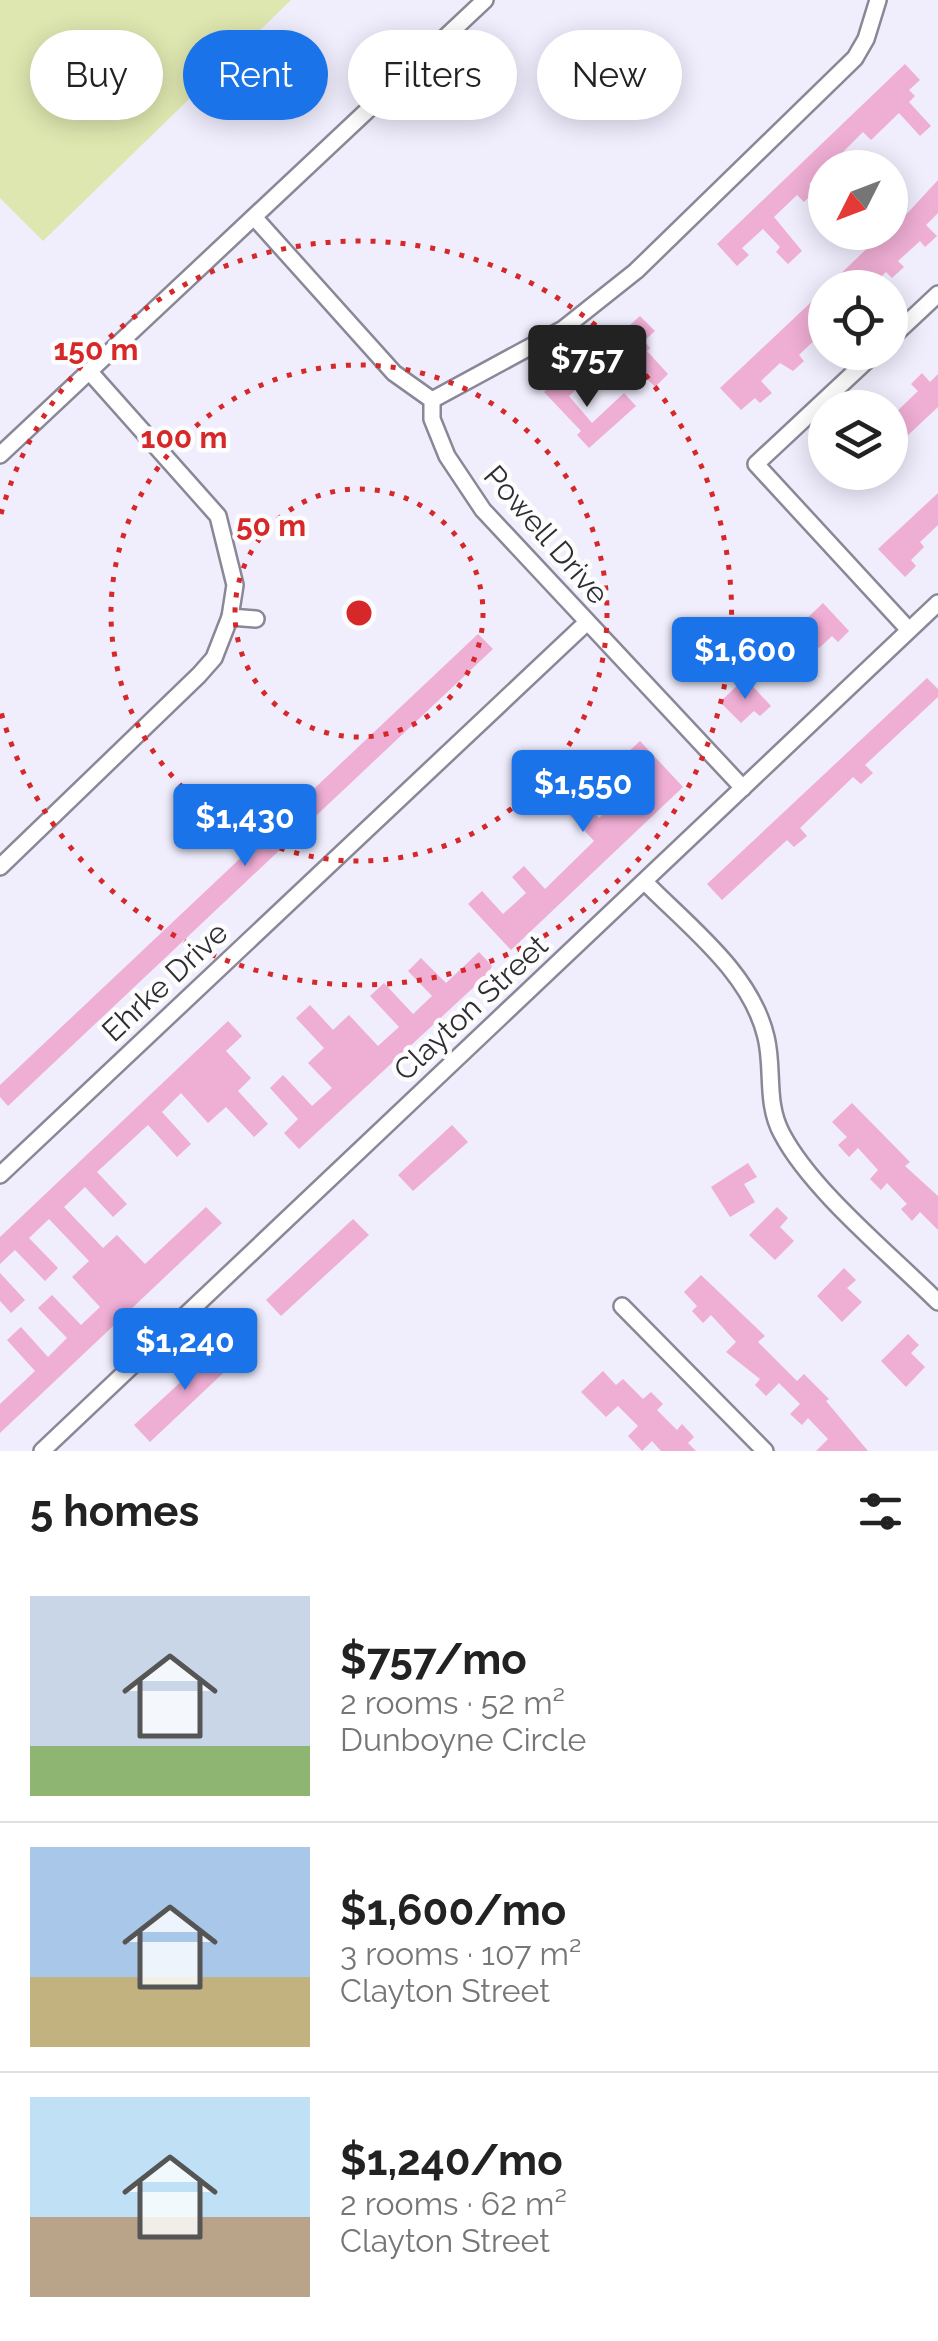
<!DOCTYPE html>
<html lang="en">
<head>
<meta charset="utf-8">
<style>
  body { margin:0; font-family:Raleway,sans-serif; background:#f2f2f2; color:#222; height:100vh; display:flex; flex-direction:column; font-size:38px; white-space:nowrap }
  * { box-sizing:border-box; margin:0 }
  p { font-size:32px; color:#767676 }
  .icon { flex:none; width:55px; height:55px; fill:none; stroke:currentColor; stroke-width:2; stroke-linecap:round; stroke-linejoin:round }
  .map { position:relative; height:1451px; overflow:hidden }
  .drawer { display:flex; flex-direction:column; background:#fff; flex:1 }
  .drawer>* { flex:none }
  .banner { position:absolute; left:30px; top:30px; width:880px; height:90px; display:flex; gap:20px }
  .needle { width:65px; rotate:228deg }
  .buttons { position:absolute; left:808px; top:150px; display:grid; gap:20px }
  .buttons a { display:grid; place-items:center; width:100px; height:100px; border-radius:50%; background:#fff; box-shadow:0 5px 25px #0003; font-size:50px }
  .price { position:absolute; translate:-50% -85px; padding:0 22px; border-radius:10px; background:#1a73e8; color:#fff; font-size:32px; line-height:65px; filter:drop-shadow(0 2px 5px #0008) }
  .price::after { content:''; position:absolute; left:50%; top:60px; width:30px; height:22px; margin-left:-15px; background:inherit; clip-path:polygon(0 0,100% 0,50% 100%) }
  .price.selected { background:#222; color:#fff }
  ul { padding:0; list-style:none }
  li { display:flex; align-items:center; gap:30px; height:250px; padding:0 30px }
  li+li { border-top:2px solid #e0e0e0 }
  li span { display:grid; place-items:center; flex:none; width:280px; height:200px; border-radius:0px; color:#555 }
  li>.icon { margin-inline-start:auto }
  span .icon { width:120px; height:120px; fill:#fffc; stroke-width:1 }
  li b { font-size:42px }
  h2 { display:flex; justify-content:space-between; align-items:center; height:120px; padding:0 30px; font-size:42px }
  .pill { padding:0 35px; border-radius:45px; background:#fff; box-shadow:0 5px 25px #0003; font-size:35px; line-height:90px }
  .pill.selected { background:#1a73e8; color:#fff }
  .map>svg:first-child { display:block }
</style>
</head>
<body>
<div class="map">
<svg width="938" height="1451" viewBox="0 0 938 1451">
  <rect width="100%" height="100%" fill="#f0edfd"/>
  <path fill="#dfe7b0" d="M0 0H291L43 241 0 198Z"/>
  <g fill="#efaed4">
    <path d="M905 64 920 80 909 90 915 96 909 102 931 126 920 136 899 113 871 140 863 132 840 155 846 161 840 168H825L809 184 815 191 804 202 797 195 774 217 802 251 788 264 776 252 780 247 763 229 742 248 749 255 737 266 717 244Z"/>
    <path d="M938 180V213L926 225 937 236 925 247 920 241 898 261 904 267 892 278 886 272 870 288H826L884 232H890Z"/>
    <path d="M825 289V330L799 355 804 361 793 371 780 363 761 381 772 393 760 403 755 398 741 410 720 388Z"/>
    <path d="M640 316 655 331 644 341 650 348 647 351 668 374 655 387 632 363 605 389 584 367Z"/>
    <path d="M566 371 580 386 569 396 592 423 624 393 636 406 589 448 577 435 581 431 544 392Z"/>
    <path d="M922 373 930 382 938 374V407L890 452V418L918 391 911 384Z"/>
    <path d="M938 493V525L920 542 924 547 911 560 916 566 905 577 878 549Z"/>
    <path d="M823 603 849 631 838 642 832 636 819 648 798 627Z"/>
    <path d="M478 634 493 649 8 1106 0 1097V1085Z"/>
    <path d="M745 678 771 706 760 716 754 711 741 723 720 702Z"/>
    <path d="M927 678 938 689V697L865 765 873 773 861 784 853 777 800 828 807 836 794 847 787 840 722 900 707 884Z"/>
    <path d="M640 741 683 787 511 950 468 904 482 891 503 914 526 893 512 877 524 866 545 889 594 841 551 795 537 807 524 793 570 754 584 768 567 784 599 818 619 800 599 779Z"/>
    <path d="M479 952 492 966 489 973 299 1149 284 1133 298 1119 270 1088 283 1075 312 1106 332 1088 308 1063 324 1048 296 1018 310 1005 333 1030 349 1015 378 1046 399 1027 370 996 384 983 413 1014 432 996 408 971 421 958 446 983Z"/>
    <path d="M228 1021 242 1036 226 1051 251 1078 238 1091 268 1124 254 1137 226 1107 208 1123 181 1093 162 1112 191 1144 177 1157 148 1125 97 1172 127 1204 113 1217 85 1187 64 1207 103 1248 117 1235 145 1264 206 1207 222 1223 0 1433V1404L35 1371 7 1340 21 1327 48 1357 67 1338 38 1308 52 1295 81 1325 100 1307 72 1277 89 1261 49 1219 29 1238 58 1268 45 1281 15 1250 0 1264V1237Z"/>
    <path d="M852 1103 910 1162 905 1166 938 1196V1230L920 1212 912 1221 901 1209 907 1204 887 1183 881 1190 870 1179 878 1170 858 1148 849 1157 838 1145 847 1137 832 1122Z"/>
    <path d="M452 1125 468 1142 413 1191 398 1175Z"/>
    <path d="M748 1163 757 1177 744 1184 755 1202 730 1217 711 1187Z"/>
    <path d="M777 1207 788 1218 780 1227 794 1241 775 1260 749 1235Z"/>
    <path d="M353 1219 369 1235 281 1316 266 1300Z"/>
    <path d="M844 1268 856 1280 847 1288 862 1302 842 1322 817 1296Z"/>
    <path d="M0 1273 25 1300 11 1313 0 1301Z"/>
    <path d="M701 1275 765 1336 758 1342 797 1381 804 1374 829 1399 826 1401 868 1451H816L828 1439 808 1418 802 1425 790 1414 800 1404 779 1383 766 1396 755 1385 760 1379 726 1352 736 1342 711 1315 703 1323 692 1311 697 1306 684 1292Z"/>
    <path d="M908 1334 919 1345 911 1353 925 1367 906 1387 881 1361Z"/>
    <path d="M222 1344 237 1360 150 1442 134 1425Z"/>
    <path d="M603 1371 616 1385 623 1379 643 1399 651 1392 663 1404 657 1410 677 1430 682 1424 694 1437 688 1443 696 1451H661L652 1441 642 1451 628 1436 638 1426 618 1406 606 1417 581 1392Z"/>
  </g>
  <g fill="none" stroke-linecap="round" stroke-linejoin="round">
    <defs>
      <g id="minor">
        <path d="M254 217 394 373 432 400V419L447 456 483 510 743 788"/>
        <path d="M890 339 938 294"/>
        <path d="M876 352 756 464 909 630"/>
        <path d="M89 371 218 516 235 585 230 617 256 619"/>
        <path d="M432 400 563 329 636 271 855 58 866 39 878 0"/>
        <path d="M0 455 485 0"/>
        <path d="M0 867 199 675 214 658 230 617"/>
        <path d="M645 882C689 927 751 973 766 1037 774 1069 765 1103 782 1134 812 1191 891 1255 938 1302"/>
        <path d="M0 1175 585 624"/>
        <path d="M622 1306 765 1451"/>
        <path d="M42 1451 938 603"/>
      </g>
    </defs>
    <use href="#minor" stroke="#8a8896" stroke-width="20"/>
    <use href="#minor" stroke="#fff" stroke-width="15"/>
  </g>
  <g fill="none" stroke="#d62828" stroke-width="5" stroke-dasharray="5 10">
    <circle cx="359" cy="613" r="124"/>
    <circle cx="359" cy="613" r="248"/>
    <path d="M1 514A372 372 0 1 1 1 712"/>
  </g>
  <g text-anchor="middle" stroke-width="9" stroke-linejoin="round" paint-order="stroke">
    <g font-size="30" fill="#2e2d32" stroke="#fdfdfd">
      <text transform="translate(546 535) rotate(49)" y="10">Powell Drive</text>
      <text transform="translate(165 982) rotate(-43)" y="10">Ehrke Drive</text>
      <text transform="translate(471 1008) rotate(-43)" y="10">Clayton Street</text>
    </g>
  </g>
  <circle cx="359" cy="613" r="15" fill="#d62828" stroke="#fdfdfd" stroke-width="5"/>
  <g font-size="30" text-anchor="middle" font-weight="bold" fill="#d62828" stroke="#fdfdfd" stroke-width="9" stroke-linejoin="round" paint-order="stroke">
    <text x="96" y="360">150 m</text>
    <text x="184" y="448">100 m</text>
    <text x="271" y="536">50 m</text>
  </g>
</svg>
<div class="buttons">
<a><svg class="needle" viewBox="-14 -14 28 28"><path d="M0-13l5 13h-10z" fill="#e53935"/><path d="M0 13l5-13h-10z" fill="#767676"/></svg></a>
<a><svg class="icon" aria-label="locate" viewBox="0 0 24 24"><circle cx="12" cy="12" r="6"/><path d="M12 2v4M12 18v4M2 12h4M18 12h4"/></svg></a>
<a><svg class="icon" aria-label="layers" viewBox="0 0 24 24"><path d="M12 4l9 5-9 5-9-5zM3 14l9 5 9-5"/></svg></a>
</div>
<b class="price selected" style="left:587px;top:410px">$757</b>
<b class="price" style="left:745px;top:702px">$1,600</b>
<b class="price" style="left:583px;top:835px">$1,550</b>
<b class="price" style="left:245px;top:869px">$1,430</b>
<b class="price" style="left:185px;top:1393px">$1,240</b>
<div class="banner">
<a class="pill">Buy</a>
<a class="pill selected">Rent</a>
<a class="pill">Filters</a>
<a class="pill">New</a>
</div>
</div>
<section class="drawer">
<h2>5 homes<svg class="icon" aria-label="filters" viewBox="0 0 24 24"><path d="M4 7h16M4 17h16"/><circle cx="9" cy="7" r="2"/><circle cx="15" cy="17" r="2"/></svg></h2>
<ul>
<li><span style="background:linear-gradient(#c9d6e8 75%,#8fb573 0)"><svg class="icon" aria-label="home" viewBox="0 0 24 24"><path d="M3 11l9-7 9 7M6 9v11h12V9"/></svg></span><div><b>$757/mo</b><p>2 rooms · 52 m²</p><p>Dunboyne Circle</p></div></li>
<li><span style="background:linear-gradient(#a9c7e8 65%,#c2b280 0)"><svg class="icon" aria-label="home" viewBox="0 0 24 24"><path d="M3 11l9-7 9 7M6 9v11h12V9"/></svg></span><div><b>$1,600/mo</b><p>3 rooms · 107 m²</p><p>Clayton Street</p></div></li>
<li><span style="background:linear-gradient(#bfe0f5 60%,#b9a48a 0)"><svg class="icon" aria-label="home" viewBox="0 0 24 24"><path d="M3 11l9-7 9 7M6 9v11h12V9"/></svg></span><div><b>$1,240/mo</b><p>2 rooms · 62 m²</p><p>Clayton Street</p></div></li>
</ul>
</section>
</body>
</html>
